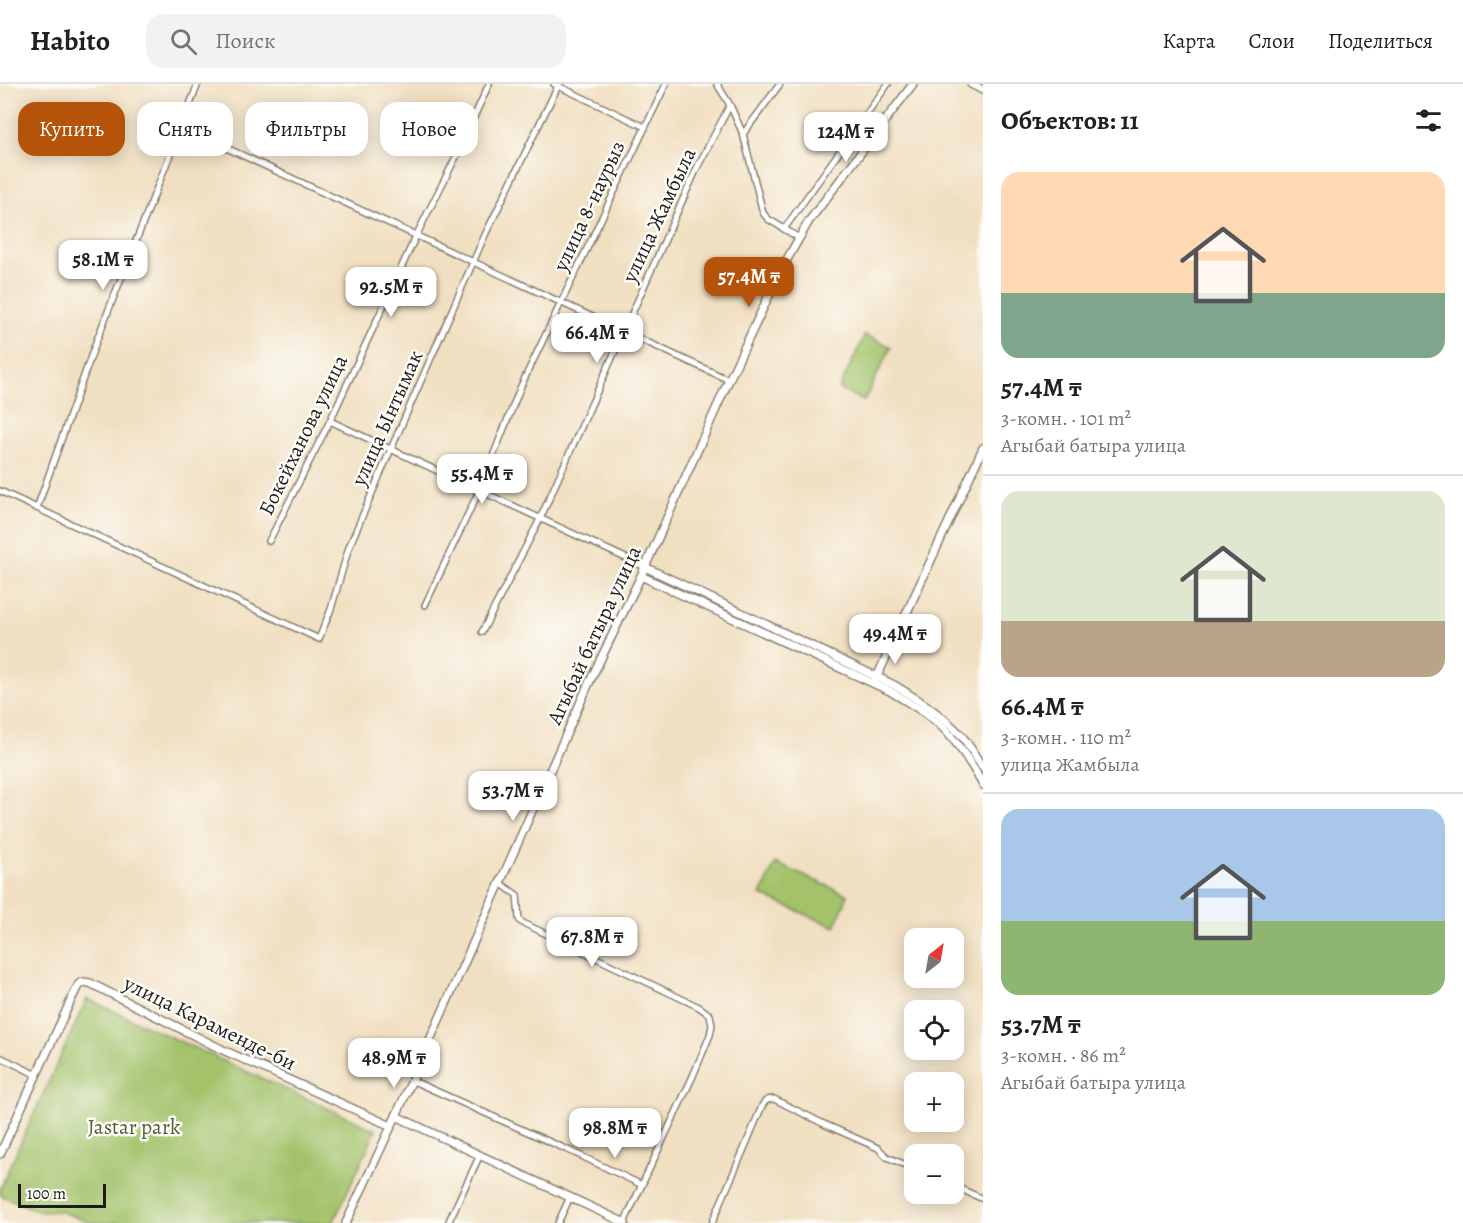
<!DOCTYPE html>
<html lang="ru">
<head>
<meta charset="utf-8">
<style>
  body { margin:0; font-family:Alegreya,serif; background:#f2f2f2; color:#202124; height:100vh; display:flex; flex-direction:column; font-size:22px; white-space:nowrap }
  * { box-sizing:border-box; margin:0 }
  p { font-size:20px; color:#757577 }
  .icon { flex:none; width:33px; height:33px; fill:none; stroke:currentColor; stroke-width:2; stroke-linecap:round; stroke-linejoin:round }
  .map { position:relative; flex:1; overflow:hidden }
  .side { display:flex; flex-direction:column; background:#fff; width:480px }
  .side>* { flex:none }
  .banner { position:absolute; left:18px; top:18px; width:570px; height:54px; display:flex; gap:12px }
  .needle { width:39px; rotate:31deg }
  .buttons { position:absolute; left:904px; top:844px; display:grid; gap:12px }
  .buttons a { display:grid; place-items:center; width:60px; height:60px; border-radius:12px; background:#fff; box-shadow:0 3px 15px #0003; font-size:30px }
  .scale { position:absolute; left:18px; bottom:15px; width:88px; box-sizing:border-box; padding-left:6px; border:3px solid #1c1c1c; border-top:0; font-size:16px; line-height:21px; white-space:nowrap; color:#1c1c1c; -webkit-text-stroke:4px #fdfcf7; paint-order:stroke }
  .price { position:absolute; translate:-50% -51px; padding:0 14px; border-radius:12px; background:#fff; color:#222; font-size:20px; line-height:39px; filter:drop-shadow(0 2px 3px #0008) }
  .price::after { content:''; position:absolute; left:50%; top:36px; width:18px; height:14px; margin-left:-9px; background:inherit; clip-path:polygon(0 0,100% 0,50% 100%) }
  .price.active { background:#b45309; color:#fff }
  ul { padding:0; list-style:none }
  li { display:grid; align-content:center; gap:12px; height:318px; padding:0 18px }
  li+li { border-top:2px solid #e0e0e0 }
  li span { display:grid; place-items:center; height:186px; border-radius:18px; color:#555 }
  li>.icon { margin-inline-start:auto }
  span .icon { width:108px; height:108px; fill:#fffc; stroke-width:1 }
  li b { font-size:26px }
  h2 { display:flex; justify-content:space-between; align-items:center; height:72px; padding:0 18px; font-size:26px }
  .tag { padding:0 21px; border-radius:18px; background:#fff; box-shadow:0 3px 15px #0003; font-size:21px; line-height:54px }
  .tag.active { background:#b45309; color:#fff }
  header { display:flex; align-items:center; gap:36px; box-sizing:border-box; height:84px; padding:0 30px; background:#fff; border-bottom:2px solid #e0e0e0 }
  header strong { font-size:28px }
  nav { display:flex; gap:33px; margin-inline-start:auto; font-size:21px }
  .search { width:420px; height:54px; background:#f2f2f2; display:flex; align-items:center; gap:15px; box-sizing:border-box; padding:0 21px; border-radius:18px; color:#757577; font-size:22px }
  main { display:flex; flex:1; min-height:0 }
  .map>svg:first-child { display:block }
</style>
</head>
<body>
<header>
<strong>Habito</strong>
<div class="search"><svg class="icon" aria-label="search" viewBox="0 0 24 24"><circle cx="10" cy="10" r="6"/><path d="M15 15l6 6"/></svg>Поиск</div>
<nav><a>Карта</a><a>Слои</a><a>Поделиться</a></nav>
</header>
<main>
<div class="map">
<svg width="983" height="1139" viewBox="0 0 983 1139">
  <rect width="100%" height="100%" fill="#fdfcf7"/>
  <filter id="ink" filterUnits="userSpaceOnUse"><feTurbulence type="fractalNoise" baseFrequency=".0167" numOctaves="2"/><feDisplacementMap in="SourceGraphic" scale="12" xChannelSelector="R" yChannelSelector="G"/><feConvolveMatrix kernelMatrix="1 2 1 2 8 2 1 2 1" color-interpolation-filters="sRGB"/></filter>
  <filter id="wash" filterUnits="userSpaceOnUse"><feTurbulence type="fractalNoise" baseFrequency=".008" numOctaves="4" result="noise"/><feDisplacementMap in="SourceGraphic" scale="24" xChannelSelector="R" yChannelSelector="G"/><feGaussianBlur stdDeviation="1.35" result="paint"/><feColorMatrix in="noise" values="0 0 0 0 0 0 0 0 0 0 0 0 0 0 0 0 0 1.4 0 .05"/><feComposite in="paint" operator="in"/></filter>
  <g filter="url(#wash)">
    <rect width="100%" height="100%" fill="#f1dfc1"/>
    <g fill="#a3c26a" stroke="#606f43" stroke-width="1.5">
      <path d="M865 251 891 263 864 317 839 305Z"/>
      <path d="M775 779 848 811 835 843 761 811Z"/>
      <path d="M87 915 376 1046 333 1139H90L60 1127 40 1128 0 1111V1106L9 1084Z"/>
    </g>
  </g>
  <g filter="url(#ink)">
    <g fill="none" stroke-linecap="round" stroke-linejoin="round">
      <defs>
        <g id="street">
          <path d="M554 0 645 43"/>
          <path d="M717 0 730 21 743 50 763 129 768 135 799 154"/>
          <path d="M181 43 729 296"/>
          <path d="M743 50 780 0"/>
          <path d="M784 145 888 0"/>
          <path d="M330 337 645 483"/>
          <path d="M0 407 319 555 331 525 349 463 391 365 485 151 559 0"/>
          <path d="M37 424 96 258 198 0"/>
          <path d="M269 457 330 337 416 152 455 75 489 0"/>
          <path d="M425 521 479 407 521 302 666 0"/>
          <path d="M482 548 540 435 697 84 730 21"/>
          <path d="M500 799 517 811 519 835 521 838 699 923 710 931 712 941 710 951 693 992 624 1139"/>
          <path d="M0 973 37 991"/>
          <path d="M411 996 577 1070 642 1101"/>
          <path d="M954 1102 983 1115"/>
          <path d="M448 1139 480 1071"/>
          <path d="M558 1139 570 1113"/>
          <path d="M712 1139 744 1065 762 1022C765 1016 768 1015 774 1015L824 1040 878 1064 887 1073 915 1085"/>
        </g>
        <g id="secondary">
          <path d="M971 0 983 6"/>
          <path d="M645 483 894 601C917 615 940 629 959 649 969 659 975 673 983 684"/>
          <path d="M641 492 890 607C906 617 924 627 938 639 957 656 971 679 983 701"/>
          <path d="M876 595 983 364"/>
          <path d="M396 1032 625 1139"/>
          <path d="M0 1070 72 914 79 900 83 898 90 899 223 966 391 1042"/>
          <path d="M346 1139 396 1032 590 597 641 492 729 296 782 184 809 137 913 0"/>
        </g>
      </defs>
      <use href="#street" stroke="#867e6e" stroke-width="8"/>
      <use href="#secondary" stroke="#867e6e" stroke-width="10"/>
      <use href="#street" stroke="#fff" stroke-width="5"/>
      <use href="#secondary" stroke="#fff" stroke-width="7"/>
    </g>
  </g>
  <g text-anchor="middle" stroke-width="5" stroke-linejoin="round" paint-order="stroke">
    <g font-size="21" fill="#1c1c1c" stroke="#fdfcf7">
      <text transform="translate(589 122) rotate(-65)" y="7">улица 8-наурыз</text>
      <text transform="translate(659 131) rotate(-65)" y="7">улица Жамбыла</text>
      <text transform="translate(387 334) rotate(-66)" y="7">улица Ынтымак</text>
      <text transform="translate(303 351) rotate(-64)" y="7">Бокейханова улица</text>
      <text transform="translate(594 551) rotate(-65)" y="7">Агыбай батыра улица</text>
      <text transform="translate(210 939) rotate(26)" y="7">улица Караменде-би</text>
    </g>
    <g font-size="21" fill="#525e3b" stroke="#fdfcf7">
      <text x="134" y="1050">Jastar park</text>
    </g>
  </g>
</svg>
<div class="buttons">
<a><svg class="needle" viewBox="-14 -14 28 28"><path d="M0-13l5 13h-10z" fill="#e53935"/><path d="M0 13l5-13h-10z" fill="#757577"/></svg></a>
<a><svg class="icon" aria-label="locate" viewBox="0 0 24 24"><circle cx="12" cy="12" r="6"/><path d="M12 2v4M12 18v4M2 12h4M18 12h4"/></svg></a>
<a>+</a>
<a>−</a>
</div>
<div class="scale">100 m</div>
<b class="price" style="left:846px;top:79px">124M ₸</b>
<b class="price" style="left:103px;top:207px">58.1M ₸</b>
<b class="price active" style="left:749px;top:224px">57.4M ₸</b>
<b class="price" style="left:391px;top:234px">92.5M ₸</b>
<b class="price" style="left:597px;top:280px">66.4M ₸</b>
<b class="price" style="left:482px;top:421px">55.4M ₸</b>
<b class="price" style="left:895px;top:581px">49.4M ₸</b>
<b class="price" style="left:513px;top:738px">53.7M ₸</b>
<b class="price" style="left:592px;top:884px">67.8M ₸</b>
<b class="price" style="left:394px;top:1005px">48.9M ₸</b>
<b class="price" style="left:615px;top:1075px">98.8M ₸</b>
<div class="banner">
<a class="tag active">Купить</a>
<a class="tag">Снять</a>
<a class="tag">Фильтры</a>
<a class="tag">Новое</a>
</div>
</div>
<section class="side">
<h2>Объектов: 11<svg class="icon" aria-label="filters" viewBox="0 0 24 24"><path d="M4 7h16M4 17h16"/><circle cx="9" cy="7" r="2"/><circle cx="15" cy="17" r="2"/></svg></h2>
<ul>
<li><span style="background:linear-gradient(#ffd9b3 65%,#7fa58c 0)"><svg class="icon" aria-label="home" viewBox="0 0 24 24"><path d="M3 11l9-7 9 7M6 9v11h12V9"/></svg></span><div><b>57.4M ₸</b><p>3-комн. · 101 m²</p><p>Агыбай батыра улица</p></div></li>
<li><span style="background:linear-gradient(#dfe7d0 70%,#b9a48a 0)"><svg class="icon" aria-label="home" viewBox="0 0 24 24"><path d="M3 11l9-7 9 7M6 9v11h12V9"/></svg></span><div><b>66.4M ₸</b><p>3-комн. · 110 m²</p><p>улица Жамбыла</p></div></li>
<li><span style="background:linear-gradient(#a9c7e8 60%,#8fb573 0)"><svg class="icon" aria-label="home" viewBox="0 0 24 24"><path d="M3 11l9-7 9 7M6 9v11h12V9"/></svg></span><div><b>53.7M ₸</b><p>3-комн. · 86 m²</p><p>Агыбай батыра улица</p></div></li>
</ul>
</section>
</main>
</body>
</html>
